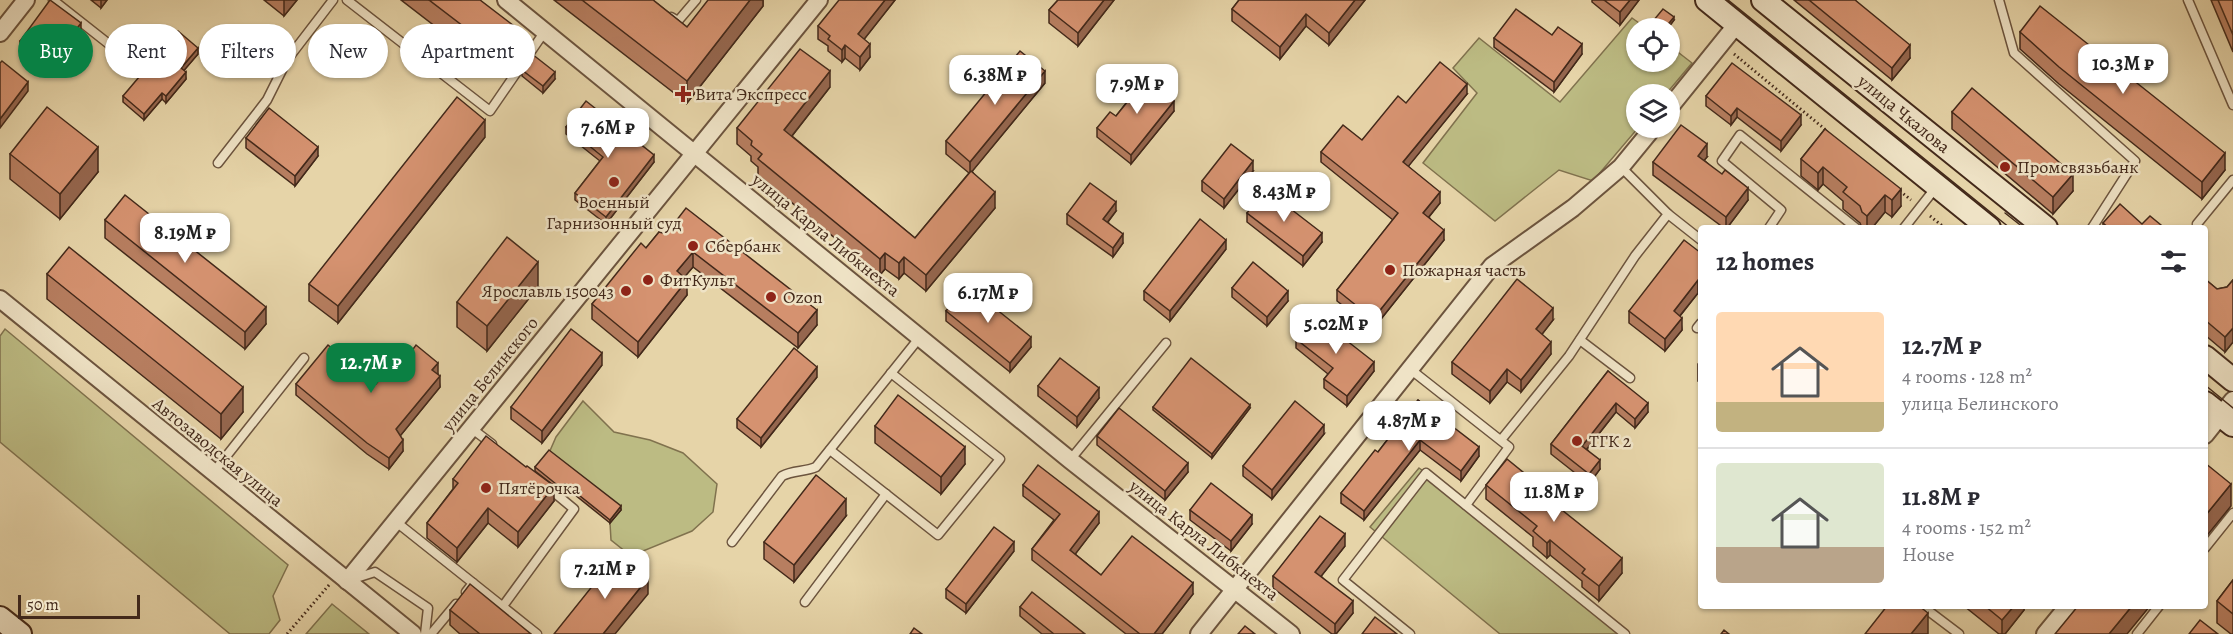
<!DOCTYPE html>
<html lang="en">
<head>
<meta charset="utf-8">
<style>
  body { margin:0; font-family:Alegreya,serif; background:#f7f7f7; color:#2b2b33; height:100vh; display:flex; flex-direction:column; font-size:22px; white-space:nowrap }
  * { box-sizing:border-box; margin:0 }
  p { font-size:20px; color:#7c7c81 }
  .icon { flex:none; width:33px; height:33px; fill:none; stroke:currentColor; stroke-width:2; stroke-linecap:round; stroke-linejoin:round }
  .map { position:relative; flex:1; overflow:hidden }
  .drawer { position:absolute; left:1698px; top:225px; width:510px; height:384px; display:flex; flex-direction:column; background:#fff; border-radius:6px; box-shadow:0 2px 4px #0004 }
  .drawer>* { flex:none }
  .guide { position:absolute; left:18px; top:24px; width:570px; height:54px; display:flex; gap:12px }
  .fabs { position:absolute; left:1626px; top:18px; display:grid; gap:12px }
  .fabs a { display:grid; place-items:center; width:54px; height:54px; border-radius:50%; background:#fff; box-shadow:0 2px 4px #0004; font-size:30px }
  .scale { position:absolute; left:18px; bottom:15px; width:122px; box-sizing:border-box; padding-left:6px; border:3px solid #43291a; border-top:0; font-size:16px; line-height:21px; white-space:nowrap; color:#43291a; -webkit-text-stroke:4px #efe3c6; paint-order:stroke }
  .price { position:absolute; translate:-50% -51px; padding:0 14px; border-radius:12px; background:#fff; color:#222; font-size:20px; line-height:39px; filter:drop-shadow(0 2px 3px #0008) }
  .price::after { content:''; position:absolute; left:50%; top:36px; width:18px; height:14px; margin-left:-9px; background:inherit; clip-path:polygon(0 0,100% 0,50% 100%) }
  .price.selected { background:#0b8043; color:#fff }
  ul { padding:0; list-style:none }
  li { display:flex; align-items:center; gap:18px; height:150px; padding:0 18px }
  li+li { border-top:2px solid #e1e1e2 }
  li span { display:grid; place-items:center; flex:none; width:168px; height:120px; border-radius:6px; color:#555 }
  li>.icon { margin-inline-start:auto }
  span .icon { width:72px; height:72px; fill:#fffc; stroke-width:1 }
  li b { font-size:26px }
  h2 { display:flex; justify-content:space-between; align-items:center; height:72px; padding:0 18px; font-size:26px }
  .pill { padding:0 21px; border-radius:27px; background:#fff; box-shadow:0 2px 4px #0004; font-size:21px; line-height:54px }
  .pill.selected { background:#0b8043; color:#fff }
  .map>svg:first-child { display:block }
</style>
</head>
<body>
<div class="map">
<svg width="2233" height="634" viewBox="0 0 2233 634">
  <rect width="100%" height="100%" fill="#e6d4a8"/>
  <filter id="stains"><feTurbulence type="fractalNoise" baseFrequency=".00333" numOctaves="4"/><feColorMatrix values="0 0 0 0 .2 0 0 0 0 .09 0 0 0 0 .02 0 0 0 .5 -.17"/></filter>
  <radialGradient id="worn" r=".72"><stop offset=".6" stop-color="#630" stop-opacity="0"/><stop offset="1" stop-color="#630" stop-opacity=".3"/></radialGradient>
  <g fill="#bcbb83" stroke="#80724e" stroke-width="1.5">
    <path d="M1632 18 1646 28H1636V62H1670V46L1692 63 1666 94H1636V128H1638L1593 181 1559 170 1495 221 1423 163 1477 93 1453 68 1479 38 1560 102Z"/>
    <path d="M5 329 288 565 273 596 280 620 269 634H230L0 442V336Z"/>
    <path d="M583 401 614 432 650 440 683 453 717 484 713 512 692 531 631 556 611 540 610 523 621 509 549 453 556 437Z"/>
    <path d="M1419 468 1426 473 1623 634H1500L1370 527Z"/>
    <path d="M332 604 369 634H306Z"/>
  </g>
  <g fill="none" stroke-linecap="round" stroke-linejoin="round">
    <defs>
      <g id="lane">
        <path d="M53 0 119 52"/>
        <path d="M347 0 490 111 545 31"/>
        <path d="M1999 0 2014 53 2135 161 2092 228"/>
        <path d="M2188 0 2233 105"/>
        <path d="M671 17 678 21 696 0"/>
        <path d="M218 163 267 100 287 60 333 0"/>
        <path d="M1668 214 1701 240"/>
        <path d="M2197 224 2233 180"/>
        <path d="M1769 228 1781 210 1722 161 1740 135 1856 228"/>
        <path d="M1904 228 1937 186"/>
        <path d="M1697 328 1701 323"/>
        <path d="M1580 340 1630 378"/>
        <path d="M1410 369 1509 447 1466 505"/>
        <path d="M471 428 492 444"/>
        <path d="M1501 440 1569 356 1635 256 1668 214 1621 167"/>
        <path d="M830 450 938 535 1000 459 891 373"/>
        <path d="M1070 460 1166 343"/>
        <path d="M213 473 304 358"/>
        <path d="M395 521 473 583 466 592"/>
        <path d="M732 542 782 476C793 470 805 472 816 467L920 337"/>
        <path d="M2205 548 2233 513"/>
        <path d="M353 579 375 572 428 608 425 634"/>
        <path d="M473 583 537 634"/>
        <path d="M805 602 886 494"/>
        <path d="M503 606 574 509 545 485"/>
        <path d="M1922 606 1959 634"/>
        <path d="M431 634 456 604"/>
        <path d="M1410 634 1343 580 1426 473 1625 634"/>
        <path d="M2137 634 2159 606"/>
      </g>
      <g id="street">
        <path d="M506 0 1070 460 1291 634"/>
        <path d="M0 33 26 0"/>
        <path d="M1670 107 1737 24"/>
        <path d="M0 299 413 634"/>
        <path d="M2205 435 2233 400"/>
        <path d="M347 581 819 0"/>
        <path d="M1199 634 1492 266 1573 208 1621 167 1653 128"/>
        <path d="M2045 634 2068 606"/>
      </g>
      <g id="secondary">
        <path d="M1707 0 1989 228"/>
        <path d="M1763 0 2046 228"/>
        <path d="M2205 357 2233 380"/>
        <path d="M2205 403 2233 425"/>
        <path d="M0 618 20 634"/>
      </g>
    </defs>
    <use href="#lane" stroke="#6c543e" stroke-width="11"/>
    <use href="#street" stroke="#6c543e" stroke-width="20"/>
    <use href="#secondary" stroke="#43291a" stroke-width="26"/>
    <g stroke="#43291a" stroke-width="3" stroke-dasharray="1.5 3" stroke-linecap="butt">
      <path d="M1734 54 1827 131"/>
      <path d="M1900 191 1911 200"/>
      <path d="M1930 216 1945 228"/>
      <path d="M287 634 329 585"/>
    </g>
    <use href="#lane" stroke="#efe3c6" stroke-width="8"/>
    <use href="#street" stroke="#efe3c6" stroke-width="16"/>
    <use href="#secondary" stroke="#efe3c6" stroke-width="22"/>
    <g stroke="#43291a" stroke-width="1.5">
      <path d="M1728 0 2010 228"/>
      <path d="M2005 213 2024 228"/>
      <path d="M2205 385 2233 408"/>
    </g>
  </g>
  <g fill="#b77e60" stroke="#43291a" stroke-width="1.5">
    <path d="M91 0H107L101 8Z"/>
    <path d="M264 0H297L284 16Z"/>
    <path d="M401 0H480L522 54 512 68 505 63 497 74Z"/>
    <path d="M554 0H653L687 27 763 0V6L687 103Z"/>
    <path d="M895 0 864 39 870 57 860 70 845 58 842 62 828 51V46L818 39V26Z"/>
    <path d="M1058 0H1114L1078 46 1049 23V10Z"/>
    <path d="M1239 0H1365L1329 45 1306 26 1280 59 1232 21V9Z"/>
    <path d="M1592 0H1639L1620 25 1592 2Z"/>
    <path d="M1794 0H1855L1910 58 1892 80Z"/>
    <path d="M2211 0H2233V52Z"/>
    <path d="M1674 20 1668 28H1659L1653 24V21Z"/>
    <path d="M2020 32 2225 170 2202 199 2059 84 2020 49Z"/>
    <path d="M81 33 50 73 20 50V41Z"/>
    <path d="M1552 35 1582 54 1554 92 1494 47V38Z"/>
    <path d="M198 54 184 70 186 79 166 103 162 99 144 120 123 102V96Z"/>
    <path d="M522 70 555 79 543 93 522 76Z"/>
    <path d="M1045 83 972 171 995 208 926 291 904 273 899 279 885 269 880 275 758 175V167L751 161V156L737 144V128L830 87 792 136 915 238 969 173 946 154V141Z"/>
    <path d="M1126 91 1174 111 1131 164 1097 137V128L1116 116 1127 102 1126 101Z"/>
    <path d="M1467 94 1408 166 1440 203 1429 217 1444 240 1373 329 1337 301V290L1393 220 1321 162V152L1362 140 1406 103Z"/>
    <path d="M1706 96 1801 125 1781 151 1737 117 1731 125 1706 106Z"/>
    <path d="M1952 112 2073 191 2053 214 1952 129Z"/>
    <path d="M566 127 654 162 606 224 575 200V193L600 161 566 134Z"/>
    <path d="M1825 129 1901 206 1892 217 1885 212 1872 228H1862L1860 223 1843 209V201L1823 184 1818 190 1801 176V159Z"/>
    <path d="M485 137 338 323 309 301V284Z"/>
    <path d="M246 138 318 156 295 186 246 148Z"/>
    <path d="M10 154 98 172 60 219 10 179Z"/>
    <path d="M1707 157 1704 160 1748 200 1727 228H1724L1653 175V162Z"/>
    <path d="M1253 171 1224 208 1202 191V181Z"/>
    <path d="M1116 211 1108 222 1123 243 1113 257 1067 224V214Z"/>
    <path d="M1247 213 1322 242 1303 266 1247 222Z"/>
    <path d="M105 220 266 324 245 349 105 238Z"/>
    <path d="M2103 223 2142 224 2161 228H2103Z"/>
    <path d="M659 232 817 325 798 348 693 267 684 277 687 295 638 357 592 319V304L646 248Z"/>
    <path d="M1226 249 1170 321 1144 300V291Z"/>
    <path d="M1701 253V295L1698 293 1680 316 1682 330 1665 351 1629 323V311Z"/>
    <path d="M47 274 243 412 221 439 47 299Z"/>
    <path d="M2205 279 2217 289 2227 287 2233 280V342L2225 352 2205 335Z"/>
    <path d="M538 287 487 351 457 327V302Z"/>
    <path d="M1232 288 1288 301 1267 326 1232 297Z"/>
    <path d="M946 311 1031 347 1010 372 946 321Z"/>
    <path d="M1553 320 1542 334 1551 354 1521 392 1507 382 1490 403 1452 374V362Z"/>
    <path d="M1296 339 1374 371 1347 406 1324 388V379L1328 374 1296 348Z"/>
    <path d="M1701 360V383L1698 381V364Z"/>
    <path d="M602 365 542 443 511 419V407Z"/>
    <path d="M1608 371 1648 412 1635 428 1616 412 1587 449 1600 469 1589 484 1551 454V444Z"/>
    <path d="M438 374 440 387 400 436 403 451 389 469 367 454 296 395V384H376Z"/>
    <path d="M817 377 761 447 737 428V419Z"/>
    <path d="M1038 386 1099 398 1077 427 1038 396Z"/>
    <path d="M1418 400 1479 456 1461 481 1420 450 1364 520 1341 503V493L1378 452Z"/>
    <path d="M1153 407 1250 408 1212 458 1153 410Z"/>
    <path d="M875 426 965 464 941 494 875 443Z"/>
    <path d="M1324 434 1272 499 1243 476V466Z"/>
    <path d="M1097 436 1188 472 1165 500 1097 445Z"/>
    <path d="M535 467 621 510 610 523 565 487 561 491 535 471Z"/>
    <path d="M453 479 554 501 518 547 488 523 457 562 427 538V523L453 489Z"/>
    <path d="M1023 485 1099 523 1075 554 1101 575 1193 594 1162 634H1126L1032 560V549L1054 520 1023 496Z"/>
    <path d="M1486 485 1540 492 1622 573 1599 601 1582 587V581L1550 555 1547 558 1533 546V537L1486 499Z"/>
    <path d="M1190 510 1252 524 1231 551 1190 520Z"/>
    <path d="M846 516 794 582 764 559V542Z"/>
    <path d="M1345 546 1321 576 1353 613 1336 634H1332L1273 588V576Z"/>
    <path d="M1014 551 966 613 946 598V589Z"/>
    <path d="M2233 580V634H2231L2217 623V601Z"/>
    <path d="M1964 606H2024V610L2005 634H1999Z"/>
    <path d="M1020 607 1085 634H1042L1020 616Z"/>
    <path d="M450 610 531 634H460L450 625Z"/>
  </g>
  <g fill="#95664e" stroke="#43291a" stroke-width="1.5">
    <path d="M101 0H107L101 8Z"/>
    <path d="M284 0H297L284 16Z"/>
    <path d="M750 0H763V6L687 103V81Z"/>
    <path d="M885 0H895L858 47V34Z"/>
    <path d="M1104 0H1114L1078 46V33Z"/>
    <path d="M1355 0H1365L1329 45V33Z"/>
    <path d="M1630 0H1639L1620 25V12Z"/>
    <path d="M1306 14V26L1280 59V47Z"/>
    <path d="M1674 17V20L1668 28H1665Z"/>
    <path d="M81 23V33L50 73V64Z"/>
    <path d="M522 32V54L512 68V46Z"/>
    <path d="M505 41V63L497 74V52Z"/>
    <path d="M870 44V57L860 70V57Z"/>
    <path d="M1582 44V54L1554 92V82Z"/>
    <path d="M845 45V58L842 62V50Z"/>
    <path d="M1910 45V58L1892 80V68Z"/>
    <path d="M198 48V54L181 74V68Z"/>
    <path d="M830 71V87L784 146V130Z"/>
    <path d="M1045 71V83L970 174V162Z"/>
    <path d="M186 72V79L166 103V96Z"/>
    <path d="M555 72V79L543 93V86Z"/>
    <path d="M28 82V91L0 128V119Z"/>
    <path d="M1467 84V94L1403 173V162Z"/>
    <path d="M162 93V99L144 120V114Z"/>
    <path d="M1174 101V111L1131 164V155Z"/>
    <path d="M1737 108V117L1731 125V116Z"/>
    <path d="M1801 115V125L1781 151V141Z"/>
    <path d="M485 120V137L338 323V306Z"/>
    <path d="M1707 144V157L1698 168V156Z"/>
    <path d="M98 147V172L60 219V194Z"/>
    <path d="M318 147V156L295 186V176Z"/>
    <path d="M2225 153V170L2202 199V182Z"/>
    <path d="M654 155V162L606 224V217Z"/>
    <path d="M1253 161V171L1224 208V199Z"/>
    <path d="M1823 167V184L1818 190V173Z"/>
    <path d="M2073 174V191L2053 214V197Z"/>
    <path d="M1748 188V200L1727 228H1726V217Z"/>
    <path d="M1901 189V206L1892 217V200Z"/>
    <path d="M995 192V208L926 291V275Z"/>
    <path d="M1440 192V203L1423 224V213Z"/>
    <path d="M1885 195V212L1872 228H1867V216Z"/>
    <path d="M1116 202V211L1103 228V219Z"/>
    <path d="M1444 230V240L1373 329V319Z"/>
    <path d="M1322 233V242L1303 266V256Z"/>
    <path d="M1123 234V243L1113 257V248Z"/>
    <path d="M1226 240V249L1170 321V311Z"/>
    <path d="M693 252V267L677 286V271Z"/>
    <path d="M885 253V269L880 275V259Z"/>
    <path d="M904 257V273L899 279V263Z"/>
    <path d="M538 262V287L487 351V326Z"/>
    <path d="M687 280V295L638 357V342Z"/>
    <path d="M1698 280V293L1674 323V311Z"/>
    <path d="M1288 291V301L1267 326V317Z"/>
    <path d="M266 307V324L245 349V332Z"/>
    <path d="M1553 308V320L1536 342V329Z"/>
    <path d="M817 310V325L798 348V333Z"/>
    <path d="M1682 318V330L1665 351V339Z"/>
    <path d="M2233 328V342L2225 352V337Z"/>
    <path d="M1031 337V347L1010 372V363Z"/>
    <path d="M1551 342V354L1521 392V380Z"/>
    <path d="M602 353V365L542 443V431Z"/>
    <path d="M1374 362V371L1347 406V396Z"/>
    <path d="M438 363V374L432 381V370Z"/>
    <path d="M817 367V377L761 447V438Z"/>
    <path d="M1507 369V382L1490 403V391Z"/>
    <path d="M440 376V387L396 441V429Z"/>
    <path d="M243 387V412L221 439V414Z"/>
    <path d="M1099 388V398L1077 427V417Z"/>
    <path d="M1616 403V412L1582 455V446Z"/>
    <path d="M1648 403V412L1635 428V419Z"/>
    <path d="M1250 405V408L1212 458V454Z"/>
    <path d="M1324 425V434L1272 499V490Z"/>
    <path d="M403 440V451L389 469V458Z"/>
    <path d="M1420 440V450L1364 520V511Z"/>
    <path d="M965 447V464L941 494V477Z"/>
    <path d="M1479 447V456L1461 481V471Z"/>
    <path d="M1600 460V469L1589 484V474Z"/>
    <path d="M1188 463V472L1165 500V491Z"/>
    <path d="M2231 484V506L2205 538V516Z"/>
    <path d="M554 486V501L518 547V532Z"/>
    <path d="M846 499V516L794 582V565Z"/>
    <path d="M621 506V510L610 523V520Z"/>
    <path d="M488 508V523L457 562V548Z"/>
    <path d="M1099 512V523L1070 561V550Z"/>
    <path d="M1252 515V524L1231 551V541Z"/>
    <path d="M1345 534V546L1315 584V572Z"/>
    <path d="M1550 540V555L1547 558V543Z"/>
    <path d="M1014 542V551L966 613V604Z"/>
    <path d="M1622 558V573L1599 601V586Z"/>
    <path d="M648 578V594L615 634H603Z"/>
    <path d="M1193 583V594L1162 634H1154Z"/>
    <path d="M1353 601V613L1336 634H1335V624Z"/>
    <path d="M2014 606H2024V610L2005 634H2002V620Z"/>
    <path d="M2132 606H2150L2127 634H2109Z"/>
    <path d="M1928 613V634H1911Z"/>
  </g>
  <g fill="#d59270" stroke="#43291a" stroke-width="1.5">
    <path d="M50 0 81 23 50 64 20 41Z"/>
    <path d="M429 0H480L522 32 512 46 505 41 497 52Z"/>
    <path d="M582 0H653L687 27 708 0H750L687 81Z"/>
    <path d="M839 0H885L858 34 870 44 860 57 845 45 842 50 828 39 830 36 818 26Z"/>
    <path d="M1058 0H1104L1078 33 1049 10Z"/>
    <path d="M1239 0H1355L1329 33 1306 14 1280 47 1232 9Z"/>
    <path d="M1604 0H1630L1620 12Z"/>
    <path d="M1809 0H1855L1910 45 1892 68Z"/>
    <path d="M2218 0H2233V35Z"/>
    <path d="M2040 6 2225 153 2202 182 2059 67 2020 32Z"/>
    <path d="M1516 9 1552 35 1558 27 1582 44 1554 82 1494 38Z"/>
    <path d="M1663 9 1674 17 1665 28H1663L1653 21Z"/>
    <path d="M178 31 198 48 181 68 186 72 166 96 162 93 144 114 123 96Z"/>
    <path d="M800 49 830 71 784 130 915 238 971 171 995 192 926 275 904 257 899 263 885 253 880 259 758 159 762 154 751 145 752 141 737 128Z"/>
    <path d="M1020 51 1045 71 970 162 946 141Z"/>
    <path d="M532 54 555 72 543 86 522 70Z"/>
    <path d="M2 61 28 82 0 119V63Z"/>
    <path d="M1440 62 1467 84 1403 162 1440 192 1423 213 1444 230 1373 319 1337 290 1398 213 1321 152 1343 125 1362 140 1398 96 1406 103Z"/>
    <path d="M1732 63 1801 115 1781 141 1737 108 1731 116 1706 96Z"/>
    <path d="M1140 74 1174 101 1131 155 1097 128 1110 112 1116 116 1132 96 1126 91Z"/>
    <path d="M1972 88 2073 174 2053 197 1952 112Z"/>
    <path d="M457 97 485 120 338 306 309 284Z"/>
    <path d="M586 101 654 155 606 217 575 193 603 157 566 127Z"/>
    <path d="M47 107 98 147 60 194 10 154Z"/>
    <path d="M269 108 318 147 295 176 246 138Z"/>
    <path d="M1681 125 1707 144 1698 156 1722 174 1725 170 1748 188 1726 217 1653 162Z"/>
    <path d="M1825 129 1901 189 1892 200 1885 195 1867 216 1862 212 1860 206 1843 192 1847 187 1823 167 1818 173 1801 159Z"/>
    <path d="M1231 144 1253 161 1224 199 1202 181Z"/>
    <path d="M1090 183 1116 202 1103 219 1123 234 1113 248 1067 214Z"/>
    <path d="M1265 189 1322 233 1303 256 1247 213Z"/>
    <path d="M125 195 266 307 245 332 105 220Z"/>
    <path d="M2120 204 2142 224 2150 216 2161 225 2158 228H2109L2103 223Z"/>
    <path d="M686 208 817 310 798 333 693 252 677 271 687 280 638 342 592 304 641 243 646 248 659 232 666 234Z"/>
    <path d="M1200 219 1226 240 1170 311 1144 291Z"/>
    <path d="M507 237 538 262 487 326 457 302Z"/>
    <path d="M1684 240 1701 253V282L1698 280 1674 311 1682 318 1665 339 1629 311Z"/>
    <path d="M69 247 243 387 221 414 47 274Z"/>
    <path d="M1253 262 1288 291 1267 317 1232 288Z"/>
    <path d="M1517 279 1553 308 1536 329 1551 342 1521 380 1507 369 1490 391 1452 362Z"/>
    <path d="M2205 279 2217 289 2227 287 2233 280V328L2225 337 2205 320Z"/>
    <path d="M966 285 1031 337 1010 363 946 311Z"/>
    <path d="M1314 315 1374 362 1347 396 1324 379 1333 368 1296 339Z"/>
    <path d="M571 329 602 353 542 431 511 407Z"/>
    <path d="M328 345 376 384 405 348 411 352 416 345 438 363 432 370 440 376 396 429 403 440 389 458 367 443 296 384Z"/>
    <path d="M794 348 817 367 761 438 737 419Z"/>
    <path d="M1060 358 1099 388 1077 417 1038 386Z"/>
    <path d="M1191 358 1250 405 1212 454 1153 407Z"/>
    <path d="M1608 371 1648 403 1635 419 1616 403 1582 446 1600 460 1589 474 1551 444Z"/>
    <path d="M898 395 965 447 941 477 875 426Z"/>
    <path d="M1418 400 1479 447 1461 471 1420 440 1364 511 1341 493 1375 450 1378 452Z"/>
    <path d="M1295 401 1324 425 1272 490 1243 466Z"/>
    <path d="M1119 408 1188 463 1165 491 1097 436Z"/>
    <path d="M486 436 526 467 527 466 554 486 518 532 488 508 457 548 427 523 458 483 453 479Z"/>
    <path d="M549 450 621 506 610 520 565 484 561 488 535 467Z"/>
    <path d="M1507 459 1540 486 1537 490 1622 558 1599 586 1582 573 1585 569 1550 540 1547 543 1533 531 1537 526 1486 485Z"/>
    <path d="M2205 463 2231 484 2205 516Z"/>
    <path d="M1038 465 1099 512 1070 550 1101 575 1132 536 1193 583 1154 634H1140L1032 549 1060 514 1023 485Z"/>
    <path d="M816 475 846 499 794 565 764 542Z"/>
    <path d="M1211 483 1252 515 1231 541 1190 510Z"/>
    <path d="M1320 516 1345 534 1315 572 1353 601 1335 624 1273 576Z"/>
    <path d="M994 527 1014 542 966 604 946 589Z"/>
    <path d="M618 554 648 578 603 634H554Z"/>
    <path d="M2233 580V614L2217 601Z"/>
    <path d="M470 584 531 634H480L450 610Z"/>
    <path d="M1032 592 1085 634H1054L1020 607Z"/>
    <path d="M1887 606H1919L1928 613 1911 634H1865Z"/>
    <path d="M1985 606H2014L2002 620Z"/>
    <path d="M2078 606H2132L2109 634H2055Z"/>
    <path d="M1375 617 1397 634H1362Z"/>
    <path d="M2200 620 2218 634H2189Z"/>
    <path d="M1245 626 1255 634H1238Z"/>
    <path d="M914 628 922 634H910Z"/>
    <path d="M1724 630 1729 634H1721Z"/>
  </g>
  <g fill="#8f2418" stroke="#efe3c6" stroke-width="2">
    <path d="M680 85h6v6h6v6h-6v6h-6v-6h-6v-6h6z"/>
    <circle cx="2005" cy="167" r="6"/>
    <circle cx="614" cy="182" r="6"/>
    <circle cx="693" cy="246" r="6"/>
    <circle cx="1390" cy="270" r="6"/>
    <circle cx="648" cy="280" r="6"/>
    <circle cx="626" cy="291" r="6"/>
    <circle cx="771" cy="297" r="6"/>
    <circle cx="1577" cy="441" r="6"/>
    <circle cx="486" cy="488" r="6"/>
  </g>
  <g text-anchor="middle" stroke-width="5" stroke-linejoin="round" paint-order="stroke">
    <g font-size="18" fill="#43291a" stroke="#efe3c6" text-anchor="start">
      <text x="695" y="100">Вита Экспресс</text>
      <text x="2017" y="173">Промсвязьбанк</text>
      <text x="614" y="208" text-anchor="middle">Военный<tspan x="614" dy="21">Гарнизонный суд</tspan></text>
      <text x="705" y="252">Сбербанк</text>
      <text x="1402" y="276">Пожарная часть</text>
      <text x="660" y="286">ФитКульт</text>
      <text x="614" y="297" text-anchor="end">Ярославль 150043</text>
      <text x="783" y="303">Ozon</text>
      <text x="1589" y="447">ТГК 2</text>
      <text x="498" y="494">Пятёрочка</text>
    </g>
    <g font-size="18" fill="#43291a" stroke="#efe3c6">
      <text transform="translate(1904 114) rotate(39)" y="6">улица Чкалова</text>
      <text transform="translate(826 235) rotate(39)" y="6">улица Карла Либкнехта</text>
      <text transform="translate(490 374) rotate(-51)" y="6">улица Белинского</text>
      <text transform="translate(218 452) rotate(39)" y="6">Автозаводская улица</text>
      <text transform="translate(1204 540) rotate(38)" y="6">улица Карла Либкнехта</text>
    </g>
  </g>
  <rect width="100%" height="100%" filter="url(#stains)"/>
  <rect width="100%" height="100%" fill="url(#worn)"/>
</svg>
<div class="fabs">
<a><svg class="icon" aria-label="locate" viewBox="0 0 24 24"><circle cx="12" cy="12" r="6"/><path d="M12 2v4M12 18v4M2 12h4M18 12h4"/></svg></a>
<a><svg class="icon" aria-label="layers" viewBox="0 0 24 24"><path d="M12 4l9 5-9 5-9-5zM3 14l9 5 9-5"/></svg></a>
</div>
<div class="scale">50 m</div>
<b class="price" style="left:2123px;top:95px">10.3M ₽</b>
<b class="price" style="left:995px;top:106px">6.38M ₽</b>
<b class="price" style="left:1137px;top:115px">7.9M ₽</b>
<b class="price" style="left:608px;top:159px">7.6M ₽</b>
<b class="price" style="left:1284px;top:223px">8.43M ₽</b>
<b class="price" style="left:185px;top:264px">8.19M ₽</b>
<b class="price" style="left:988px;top:324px">6.17M ₽</b>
<b class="price" style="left:1336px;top:355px">5.02M ₽</b>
<b class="price selected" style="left:371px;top:394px">12.7M ₽</b>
<b class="price" style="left:1409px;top:452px">4.87M ₽</b>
<b class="price" style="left:1554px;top:523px">11.8M ₽</b>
<b class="price" style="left:605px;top:600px">7.21M ₽</b>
<div class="guide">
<a class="pill selected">Buy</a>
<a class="pill">Rent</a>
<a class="pill">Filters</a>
<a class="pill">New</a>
<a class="pill">Apartment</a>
</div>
<section class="drawer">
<h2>12 homes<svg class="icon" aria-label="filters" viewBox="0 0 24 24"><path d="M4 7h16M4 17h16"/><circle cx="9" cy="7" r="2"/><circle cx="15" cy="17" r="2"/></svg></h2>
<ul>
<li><span style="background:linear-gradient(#ffd9b3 75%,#c2b280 0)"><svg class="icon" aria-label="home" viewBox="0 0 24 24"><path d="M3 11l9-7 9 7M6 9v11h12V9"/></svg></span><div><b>12.7M ₽</b><p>4 rooms · 128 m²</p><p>улица Белинского</p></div></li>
<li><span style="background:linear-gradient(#dfe7d0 70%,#b9a48a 0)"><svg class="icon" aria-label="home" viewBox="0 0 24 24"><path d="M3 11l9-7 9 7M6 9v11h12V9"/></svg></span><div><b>11.8M ₽</b><p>4 rooms · 152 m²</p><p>House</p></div></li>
</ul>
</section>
</div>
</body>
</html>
